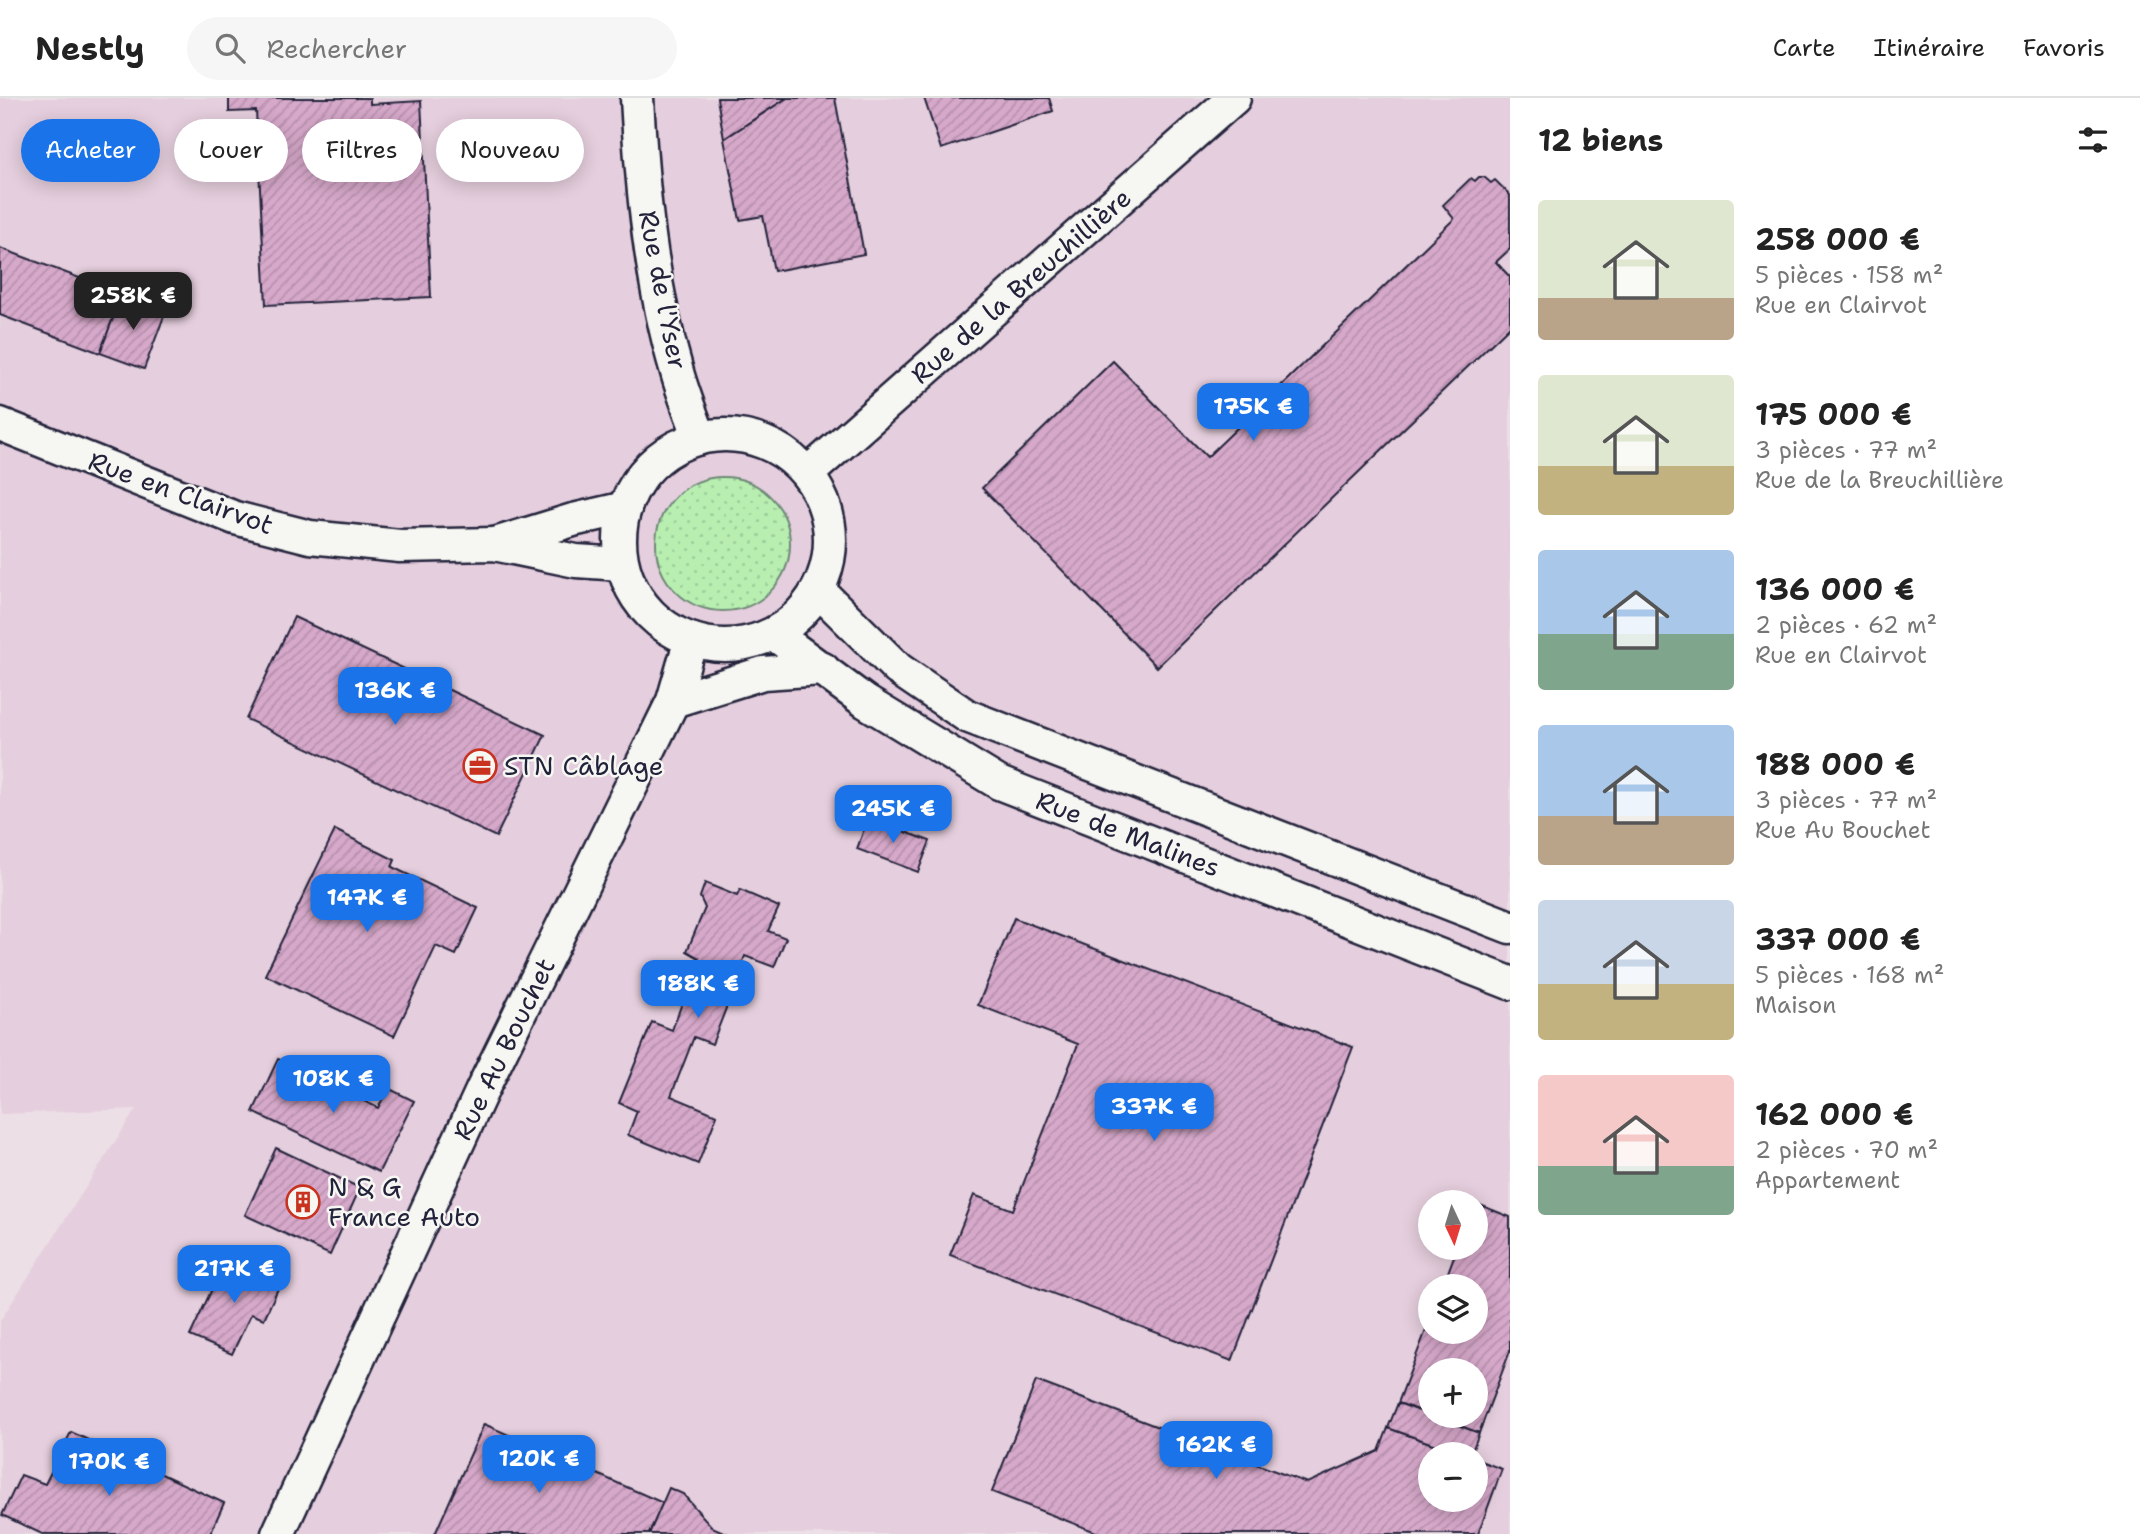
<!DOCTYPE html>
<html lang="fr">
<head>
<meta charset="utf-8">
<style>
  body { margin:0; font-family:"Shantell Sans",sans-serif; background:#f6f6f6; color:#222; height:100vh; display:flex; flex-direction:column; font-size:26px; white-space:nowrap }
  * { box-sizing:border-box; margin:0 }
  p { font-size:23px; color:#767676 }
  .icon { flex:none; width:38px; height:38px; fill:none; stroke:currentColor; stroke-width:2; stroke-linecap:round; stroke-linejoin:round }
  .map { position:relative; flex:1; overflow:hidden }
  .drawer { display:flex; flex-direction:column; background:#fff; width:630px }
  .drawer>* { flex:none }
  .hud { position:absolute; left:21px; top:21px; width:665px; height:63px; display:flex; gap:14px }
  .needle { width:46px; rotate:176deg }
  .controls { position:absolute; left:1418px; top:1092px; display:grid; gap:14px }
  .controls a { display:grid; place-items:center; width:70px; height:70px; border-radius:50%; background:#fff; box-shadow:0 4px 18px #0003; font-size:35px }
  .price { position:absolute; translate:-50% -60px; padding:0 16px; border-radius:14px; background:#1a73e8; color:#fff; font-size:23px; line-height:46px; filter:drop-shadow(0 2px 4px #0008) }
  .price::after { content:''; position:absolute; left:50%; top:42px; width:21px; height:16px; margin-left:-10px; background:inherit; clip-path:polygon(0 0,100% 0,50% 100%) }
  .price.selected { background:#222; color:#fff }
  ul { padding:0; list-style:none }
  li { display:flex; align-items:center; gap:21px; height:175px; padding:0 28px }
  li span { display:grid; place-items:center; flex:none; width:196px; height:140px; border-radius:7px; color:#555 }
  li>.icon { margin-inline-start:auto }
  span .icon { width:84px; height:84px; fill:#fffc; stroke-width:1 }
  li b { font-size:30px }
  h2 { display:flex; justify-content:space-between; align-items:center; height:84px; padding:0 28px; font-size:30px }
  .chip { padding:0 24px; border-radius:32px; background:#fff; box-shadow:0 4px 18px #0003; font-size:24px; line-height:63px }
  .chip.selected { background:#1a73e8; color:#fff }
  header { display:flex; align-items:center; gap:42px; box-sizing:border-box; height:98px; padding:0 35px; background:#fff; border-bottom:2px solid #e0e0e0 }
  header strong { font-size:33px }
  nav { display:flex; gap:38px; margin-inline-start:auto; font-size:24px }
  .search { width:490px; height:63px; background:#f6f6f6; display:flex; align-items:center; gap:18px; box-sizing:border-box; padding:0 24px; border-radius:38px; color:#767676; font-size:26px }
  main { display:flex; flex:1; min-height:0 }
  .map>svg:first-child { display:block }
</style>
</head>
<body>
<header>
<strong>Nestly</strong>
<div class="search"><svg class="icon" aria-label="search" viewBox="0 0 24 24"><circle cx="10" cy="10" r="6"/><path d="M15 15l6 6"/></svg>Rechercher</div>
<nav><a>Carte</a><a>Itinéraire</a><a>Favoris</a></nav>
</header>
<main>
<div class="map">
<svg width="1510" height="1436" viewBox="0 0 1510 1436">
  <defs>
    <pattern id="grass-dots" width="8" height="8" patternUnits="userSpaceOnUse" patternTransform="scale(1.75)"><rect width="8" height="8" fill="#b8efb1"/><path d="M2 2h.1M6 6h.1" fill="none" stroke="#9ecd99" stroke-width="1.8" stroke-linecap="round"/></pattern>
    <pattern id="building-hatch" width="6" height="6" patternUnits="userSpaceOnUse" patternTransform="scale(1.75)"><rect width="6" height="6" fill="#d6a8c9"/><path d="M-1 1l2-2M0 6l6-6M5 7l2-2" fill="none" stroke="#b790ae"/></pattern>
  </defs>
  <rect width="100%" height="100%" fill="#ecdfe6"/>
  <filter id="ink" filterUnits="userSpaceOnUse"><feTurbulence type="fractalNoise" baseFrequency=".0143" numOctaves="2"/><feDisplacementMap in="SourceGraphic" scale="14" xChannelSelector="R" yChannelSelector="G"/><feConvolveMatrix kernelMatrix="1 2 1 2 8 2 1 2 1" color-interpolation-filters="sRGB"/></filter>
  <g filter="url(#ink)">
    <path fill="#e5cedd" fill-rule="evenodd" d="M0 0H1510V1436H0V1223L136 1011 0 1016ZM1430 1104H1475V1150H1430ZM1430 1188H1475V1234H1430ZM1430 1272H1475V1318H1430ZM1430 1356H1475V1402H1430Z"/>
    <circle fill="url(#grass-dots)" stroke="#6d8876" stroke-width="2" cx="723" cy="446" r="67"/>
    <g fill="url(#building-hatch)" stroke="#22223b" stroke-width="2">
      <path d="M229 0H370V6L421 3 431 199 266 207 256 13 229 14Z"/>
      <path d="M717 0H787L724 41Z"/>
      <path d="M787 0H835L864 156 774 173 763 118 740 122 724 41Z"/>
      <path d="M924 0H1049L1053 13 941 51Z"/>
      <path d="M1479 79H1484L1491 85 1495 82 1510 97V151L1496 164 1510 179V228L1157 569 982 390 1113 263 1207 359 1454 121 1443 107 1471 80 1475 83Z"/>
      <path d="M0 150 122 196 100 255 0 217Z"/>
      <path d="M122 196 166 213 144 271 100 255Z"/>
      <path d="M294 519 545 637 496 739 246 621Z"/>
      <path d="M868 720 930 743 918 774 857 751Z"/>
      <path d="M335 732 395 762 392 769 478 810 456 857 436 848 394 938 265 877Z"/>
      <path d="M705 785 737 798 740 792 779 809 768 833 786 840 774 869 745 858 740 872H741L712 946 694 939 671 998 717 1017 698 1066 628 1037 637 1013 619 1005 652 924 672 932 699 860 687 853 705 810 700 799Z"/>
      <path d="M1014 820 1353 949 1232 1263 950 1157 974 1097 1013 1112 1078 946 978 907Z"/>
      <path d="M278 961 378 1010 388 990 414 1003 379 1074 253 1014Z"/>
      <path d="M276 1050 360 1090 330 1157 245 1117Z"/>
      <path d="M1475 1105 1510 1119V1253L1479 1335 1434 1318H1475V1272H1430V1316L1398 1305 1430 1222V1234H1475V1188H1443L1457 1150H1475Z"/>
      <path d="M227 1159 281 1184 264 1221 251 1216 232 1256 190 1238Z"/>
      <path d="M1036 1283 1307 1385 1379 1353 1388 1330 1461 1356H1430V1402H1475V1361L1502 1371 1478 1436H1101L992 1394Z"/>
      <path d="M1398 1305 1479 1335 1471 1356H1461L1388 1330Z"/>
      <path d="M484 1326 663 1405 649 1436H435Z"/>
      <path d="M71 1334 224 1405 210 1436H42L2 1417 21 1377 45 1386Z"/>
      <path d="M669 1390 683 1396 712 1429 728 1436H649Z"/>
    </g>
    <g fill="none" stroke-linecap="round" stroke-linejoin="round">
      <defs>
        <g id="minor">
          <path d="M637 0C642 92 651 186 677 274 683 296 692 318 700 340"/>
          <path d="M0 326 235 420 310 439 400 448 494 446 576 463 622 466"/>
          <circle cx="725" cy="442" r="105"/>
          <path d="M807 376 1234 0"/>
          <path d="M498 445 573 422 625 410"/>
          <path d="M818 492 898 571 967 618 1510 829"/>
          <path d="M774 536 866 604 999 685 1510 885"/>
          <path d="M673 603 763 575 823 571"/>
          <path d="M278 1436 484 988 673 603 686 558 693 542"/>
        </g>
      </defs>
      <use href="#minor" stroke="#22223b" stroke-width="37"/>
      <use href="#minor" stroke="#f6f6f2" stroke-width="32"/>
    </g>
  </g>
  <defs>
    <symbol id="office-ring" viewBox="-11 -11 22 22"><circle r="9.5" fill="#f6f6f2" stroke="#c8321e" stroke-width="1.5"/><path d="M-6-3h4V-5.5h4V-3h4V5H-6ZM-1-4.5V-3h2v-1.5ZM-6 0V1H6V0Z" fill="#c8321e"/></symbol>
    <symbol id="building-ring" viewBox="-11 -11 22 22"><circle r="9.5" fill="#f6f6f2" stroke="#c8321e" stroke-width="1.5"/><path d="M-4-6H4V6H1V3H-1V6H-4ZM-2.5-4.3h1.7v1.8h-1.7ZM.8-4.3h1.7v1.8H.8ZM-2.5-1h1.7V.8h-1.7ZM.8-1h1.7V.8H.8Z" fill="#c8321e"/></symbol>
  </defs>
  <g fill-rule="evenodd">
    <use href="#office-ring" x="461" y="649" width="38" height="38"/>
    <use href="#building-ring" x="284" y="1085" width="38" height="38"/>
  </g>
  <g text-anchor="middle" stroke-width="5" stroke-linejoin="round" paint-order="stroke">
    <g font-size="26" fill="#22223b" stroke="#f6f6f2">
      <text transform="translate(1021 188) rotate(-41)" y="9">Rue de la Breuchillière</text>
      <text transform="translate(663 192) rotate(79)" y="9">Rue de l'Yser</text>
      <text transform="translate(181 395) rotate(20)" y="9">Rue en Clairvot</text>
      <text transform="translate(1128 736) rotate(21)" y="9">Rue de Malines</text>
      <text transform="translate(504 951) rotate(-64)" y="9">Rue Au Bouchet</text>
    </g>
    <g font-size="26" fill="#22223b" stroke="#f6f6f2" text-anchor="start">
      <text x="504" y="677">STN Câblage</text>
      <text x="328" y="1098">N &amp; G<tspan x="328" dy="30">France Auto</tspan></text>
    </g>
  </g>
</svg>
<div class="controls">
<a><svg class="needle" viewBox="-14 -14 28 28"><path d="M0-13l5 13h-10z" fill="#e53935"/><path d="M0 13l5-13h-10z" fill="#767676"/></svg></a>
<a><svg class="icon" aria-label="layers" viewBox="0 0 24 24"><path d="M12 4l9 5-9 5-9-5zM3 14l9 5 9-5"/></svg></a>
<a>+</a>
<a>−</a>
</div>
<b class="price selected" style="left:133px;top:234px">258K €</b>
<b class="price" style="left:1253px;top:345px">175K €</b>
<b class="price" style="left:395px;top:629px">136K €</b>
<b class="price" style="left:893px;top:747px">245K €</b>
<b class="price" style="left:367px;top:836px">147K €</b>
<b class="price" style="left:698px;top:922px">188K €</b>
<b class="price" style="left:333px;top:1017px">108K €</b>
<b class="price" style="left:1154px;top:1045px">337K €</b>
<b class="price" style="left:234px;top:1207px">217K €</b>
<b class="price" style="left:1216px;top:1383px">162K €</b>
<b class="price" style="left:539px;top:1397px">120K €</b>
<b class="price" style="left:109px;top:1400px">170K €</b>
<div class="hud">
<a class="chip selected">Acheter</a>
<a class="chip">Louer</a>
<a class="chip">Filtres</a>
<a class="chip">Nouveau</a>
</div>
</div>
<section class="drawer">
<h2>12 biens<svg class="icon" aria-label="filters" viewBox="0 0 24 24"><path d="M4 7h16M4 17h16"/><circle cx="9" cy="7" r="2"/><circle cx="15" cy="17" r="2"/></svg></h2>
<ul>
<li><span style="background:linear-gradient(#dfe7d0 70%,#b9a48a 0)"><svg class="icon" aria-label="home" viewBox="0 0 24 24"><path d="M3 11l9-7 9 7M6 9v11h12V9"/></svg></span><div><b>258 000 €</b><p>5 pièces · 158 m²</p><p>Rue en Clairvot</p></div></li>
<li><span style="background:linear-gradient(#dfe7d0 65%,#c2b280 0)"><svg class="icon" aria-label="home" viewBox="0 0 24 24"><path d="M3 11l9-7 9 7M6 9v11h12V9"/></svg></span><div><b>175 000 €</b><p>3 pièces · 77 m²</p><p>Rue de la Breuchillière</p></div></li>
<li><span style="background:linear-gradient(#a9c7e8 60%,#7fa58c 0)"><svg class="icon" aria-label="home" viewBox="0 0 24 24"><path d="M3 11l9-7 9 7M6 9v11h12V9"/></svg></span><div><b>136 000 €</b><p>2 pièces · 62 m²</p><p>Rue en Clairvot</p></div></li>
<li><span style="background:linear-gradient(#a9c7e8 65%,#b9a48a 0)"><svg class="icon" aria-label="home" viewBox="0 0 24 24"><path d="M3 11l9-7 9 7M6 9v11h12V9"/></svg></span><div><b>188 000 €</b><p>3 pièces · 77 m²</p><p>Rue Au Bouchet</p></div></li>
<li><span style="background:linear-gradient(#c9d6e8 60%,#c2b280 0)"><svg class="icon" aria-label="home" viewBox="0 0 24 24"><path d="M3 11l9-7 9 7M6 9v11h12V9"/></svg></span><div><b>337 000 €</b><p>5 pièces · 168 m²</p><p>Maison</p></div></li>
<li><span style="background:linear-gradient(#f6c9c9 65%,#7fa58c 0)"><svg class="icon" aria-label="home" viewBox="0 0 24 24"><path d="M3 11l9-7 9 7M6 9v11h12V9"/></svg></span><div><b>162 000 €</b><p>2 pièces · 70 m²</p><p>Appartement</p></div></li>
</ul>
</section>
</main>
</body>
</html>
